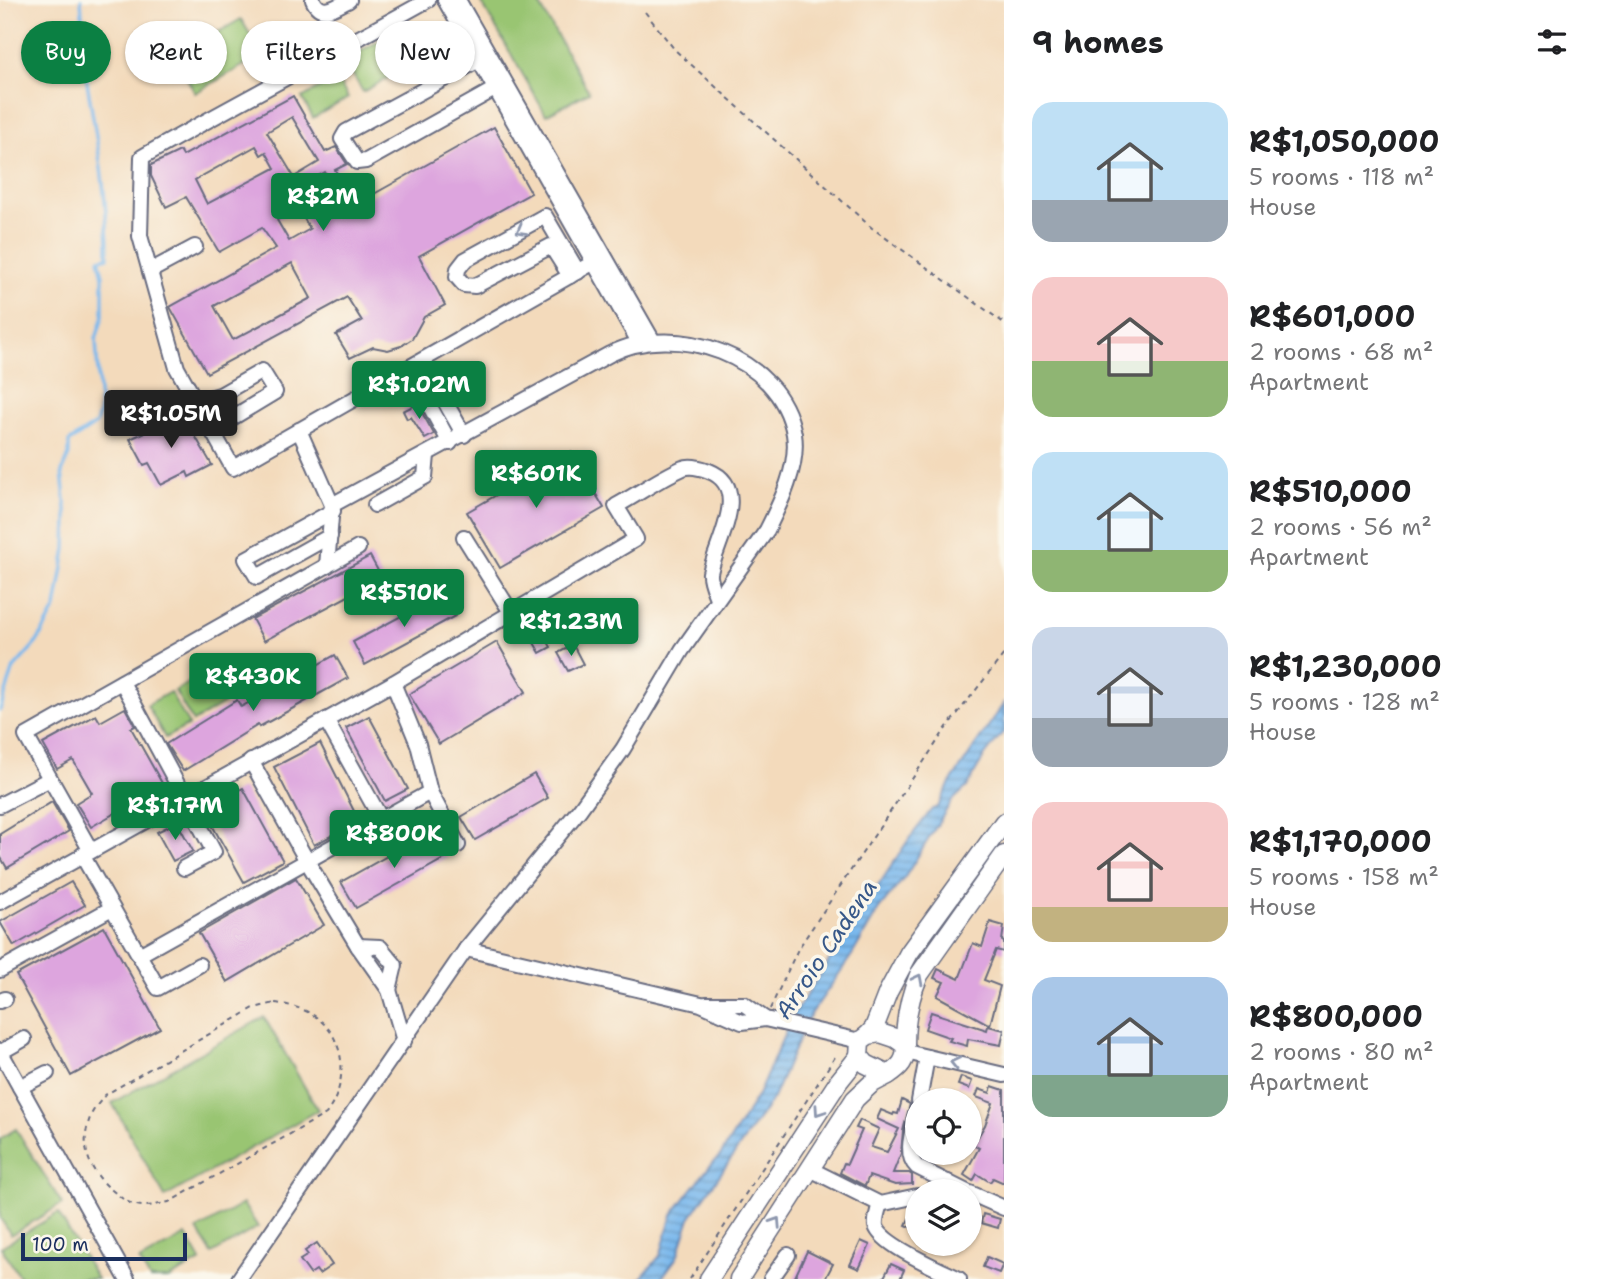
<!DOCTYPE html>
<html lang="en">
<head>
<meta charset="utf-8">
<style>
  body { margin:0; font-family:"Shantell Sans",sans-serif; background:#f6f6f6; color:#202124; height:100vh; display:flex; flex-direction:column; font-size:26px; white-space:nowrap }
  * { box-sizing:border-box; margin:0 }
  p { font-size:23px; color:#757577 }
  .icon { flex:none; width:38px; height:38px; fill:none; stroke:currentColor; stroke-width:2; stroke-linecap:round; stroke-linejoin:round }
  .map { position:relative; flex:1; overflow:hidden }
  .sheet { display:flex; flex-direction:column; background:#fff; width:595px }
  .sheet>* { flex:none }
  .hud { position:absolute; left:21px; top:21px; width:665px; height:63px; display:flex; gap:14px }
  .buttons { position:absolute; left:905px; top:1088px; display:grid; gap:14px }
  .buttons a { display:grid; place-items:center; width:77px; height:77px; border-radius:50%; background:#fff; box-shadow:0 2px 5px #0004; font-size:35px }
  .scale { position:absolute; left:21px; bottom:18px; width:166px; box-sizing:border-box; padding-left:7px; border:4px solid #1b2f5e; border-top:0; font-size:19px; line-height:24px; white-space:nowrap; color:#1b2f5e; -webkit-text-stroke:5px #fbf7ec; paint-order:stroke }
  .price { position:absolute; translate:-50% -60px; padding:0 16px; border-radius:7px; background:#0b8043; color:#fff; font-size:23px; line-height:46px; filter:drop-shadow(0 2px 4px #0008) }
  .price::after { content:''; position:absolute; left:50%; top:42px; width:21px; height:16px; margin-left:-10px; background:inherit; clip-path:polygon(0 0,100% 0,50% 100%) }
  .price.selected { background:#222; color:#fff }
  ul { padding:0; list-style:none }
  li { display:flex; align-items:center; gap:21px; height:175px; padding:0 28px }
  li span { display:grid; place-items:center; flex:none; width:196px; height:140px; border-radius:21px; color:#555 }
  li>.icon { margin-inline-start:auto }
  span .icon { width:84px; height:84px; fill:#fffc; stroke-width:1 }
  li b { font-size:30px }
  h2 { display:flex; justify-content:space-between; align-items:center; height:84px; padding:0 28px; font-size:30px }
  .tag { padding:0 24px; border-radius:32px; background:#fff; box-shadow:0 2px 5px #0004; font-size:24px; line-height:63px }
  .tag.selected { background:#0b8043; color:#fff }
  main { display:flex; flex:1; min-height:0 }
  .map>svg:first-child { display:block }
</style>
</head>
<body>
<main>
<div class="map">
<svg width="1004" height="1279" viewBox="0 0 1004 1279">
  <defs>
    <pattern id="water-rules" width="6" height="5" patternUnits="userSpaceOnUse" patternTransform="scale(1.75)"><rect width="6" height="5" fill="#79b8ed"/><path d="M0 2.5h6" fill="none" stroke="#6296c3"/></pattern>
  </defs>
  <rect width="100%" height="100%" fill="#fbf7ec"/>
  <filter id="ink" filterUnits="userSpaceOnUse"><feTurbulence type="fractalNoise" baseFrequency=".0143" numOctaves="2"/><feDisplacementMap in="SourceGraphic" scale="14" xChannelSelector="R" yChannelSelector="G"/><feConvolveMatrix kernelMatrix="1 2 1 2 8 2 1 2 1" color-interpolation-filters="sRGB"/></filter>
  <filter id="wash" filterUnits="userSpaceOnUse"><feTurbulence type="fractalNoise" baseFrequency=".00686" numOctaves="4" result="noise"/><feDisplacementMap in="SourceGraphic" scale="28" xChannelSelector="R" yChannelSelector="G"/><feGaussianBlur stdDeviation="1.57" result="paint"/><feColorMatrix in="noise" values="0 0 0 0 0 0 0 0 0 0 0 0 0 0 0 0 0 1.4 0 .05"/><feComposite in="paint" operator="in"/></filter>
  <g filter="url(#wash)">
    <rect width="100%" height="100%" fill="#f3dabb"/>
    <g fill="#99c572" stroke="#5a7a68" stroke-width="2">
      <path d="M480 0H537L589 92 546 115Z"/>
      <path d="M241 19 262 55 195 93 175 57Z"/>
      <path d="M412 23 430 54 363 92 344 60Z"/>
      <path d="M337 78 348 98 313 118 302 98Z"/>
      <path d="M207 672 224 703 193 722 175 691Z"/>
      <path d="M170 692 189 725 165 738 147 705Z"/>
      <path d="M264 1017 318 1110 165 1197 112 1103Z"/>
      <path d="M16 1129 62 1204 11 1235 0 1218V1139Z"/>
      <path d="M243 1204 258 1227 212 1254 197 1230Z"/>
      <path d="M58 1213 97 1279H21L1 1247Z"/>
      <path d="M186 1235 201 1261 168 1279H150L139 1261Z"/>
    </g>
    <path fill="url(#water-rules)" stroke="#4a74a6" stroke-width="2" d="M1004 703V731L985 755 967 787 952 801 905 877 879 909 852 955 807 1020 773 1098 690 1218 677 1257 661 1279H640L660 1256 672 1215 709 1167 720 1156 758 1095 792 1017 909 839 932 809 938 807 949 785Z"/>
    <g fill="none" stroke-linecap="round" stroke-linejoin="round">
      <path stroke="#79b8ed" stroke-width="3.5" d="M0 710 14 668 37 642 56 608 66 549 67 519 62 472 69 455V442L96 424 100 411 96 339 103 316V276L99 259 108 257C108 194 95 132 85 70 82 47 83 23 81 0"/>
    </g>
    <g id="blocks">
      <g fill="#dda5de" fill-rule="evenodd">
        <path d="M293 96 325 152 336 147 347 164 335 170 356 204 494 127 531 193 419 256 445 305 424 317 412 339 401 346 388 350 373 347 350 358 336 335 362 321 347 297 207 373 170 307 276 248 262 228 219 252 186 197 166 207 151 176V165L180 151 183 156ZM292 117 319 162 294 177 267 132ZM256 146 261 155 266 152 275 168 207 204 195 180ZM325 172 341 199 317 214 300 186ZM298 208 310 229 289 241 277 220ZM292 263 311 298 233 340 214 306Z"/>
        <path d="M417 404 434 434 425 439 411 417 407 419 403 411Z"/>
        <path d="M183 415 212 465 189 477 187 472 161 485 149 463 144 465 130 439Z"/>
        <path d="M571 452 604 508 500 568 467 512Z"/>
        <path d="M370 556 382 578 264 641 252 619Z"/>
        <path d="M442 594 455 616 365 665 353 642Z"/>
        <path d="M544 635 551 647 540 653 533 641Z"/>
        <path d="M497 642 526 692 439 744 409 694Z"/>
        <path d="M573 645 583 664 568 671 558 653Z"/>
        <path d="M335 655 348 678 259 727 258 725 183 771 166 744 237 700 241 707Z"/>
        <path d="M125 708 135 726 131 728 163 785 91 827 76 803 92 793 73 760 57 769 43 744 96 715 100 722Z"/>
        <path d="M369 716 408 789 385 801 346 728Z"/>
        <path d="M320 743 359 821 314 845 274 767Z"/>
        <path d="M534 774 548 798 475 840 461 817Z"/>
        <path d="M243 788 283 861 244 882 203 809Z"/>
        <path d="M52 802 69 831 7 868 0 856V834Z"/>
        <path d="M177 822 193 851 173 861 157 832Z"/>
        <path d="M432 831 447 857 356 908 341 882Z"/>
        <path d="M296 878 324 925 227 982 199 933Z"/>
        <path d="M71 882 85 905 14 946 0 922Z"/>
        <path d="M990 922 1004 926 1002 941 1004 942V952L996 950 984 980 1000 986 990 1025 937 996 944 982 934 978 938 969 959 979 973 943 982 947Z"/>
        <path d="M104 927 160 1028 71 1076 16 975Z"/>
        <path d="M931 1012 987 1030 988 1026 1004 1030 1001 1045 968 1039 967 1046 949 1041 951 1038 925 1029Z"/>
        <path d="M961 1077 972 1081 969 1089 958 1085Z"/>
        <path d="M992 1086 1004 1090V1183L993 1178 990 1182 977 1174 973 1181 964 1175 979 1148 973 1145 985 1125 993 1103 976 1097 979 1089 990 1093Z"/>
        <path d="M902 1100 910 1104 903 1131 901 1153 893 1173H909L912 1175V1184L895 1185 869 1176 865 1186 840 1173 844 1163 847 1164 862 1130 856 1128 860 1120 879 1129 871 1147 887 1152 899 1129 877 1119 881 1110 893 1115 894 1113 898 1114Z"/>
        <path d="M915 1206H917V1230L906 1225Z"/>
        <path d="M983 1214 1000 1219 998 1228 981 1223Z"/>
        <path d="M861 1241 870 1245 859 1269 850 1265Z"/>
        <path d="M317 1243 332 1265 319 1274 316 1270 310 1274 300 1260 308 1255 305 1251Z"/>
        <path d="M807 1251 833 1264 825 1279H794Z"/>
        <path d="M987 1257 1003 1264 999 1273 983 1267Z"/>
        <path d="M891 1264 904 1270 900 1279H883Z"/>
      </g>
    </g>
  </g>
  <g filter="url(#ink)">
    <use href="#blocks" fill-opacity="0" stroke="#676b7f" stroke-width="2"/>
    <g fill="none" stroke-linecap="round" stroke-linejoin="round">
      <defs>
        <g id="minor">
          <path d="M313 0C321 18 336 7 349 0"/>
          <path d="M428 0C333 53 237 103 142 157L140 236 177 368 233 468 603 257"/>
          <path d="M445 0 639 342"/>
          <path d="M458 0 653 341"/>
          <path d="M488 55 346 132 342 139 357 162 366 161 502 85"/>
          <path d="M150 271 195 247"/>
          <path d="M570 276 551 246 475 286 464 285 457 277 458 269 465 260 545 216 578 272"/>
          <path d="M422 361 464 435"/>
          <path d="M409 368 450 443"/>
          <path d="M195 402 220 395 262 371 275 392 212 430"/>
          <path d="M299 430 332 505 327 566"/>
          <path d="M375 505 425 477 427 455"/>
          <path d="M330 536 257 577 246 559 333 511"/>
          <path d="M464 537 524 633"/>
          <path d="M122 682 214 852 184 868"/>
          <path d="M393 683 418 744 430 792 458 845"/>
          <path d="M326 720 381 819"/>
          <path d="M251 761 307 861 358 946 389 990 404 1041"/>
          <path d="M0 805 50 779"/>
          <path d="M91 851 26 736 358 548"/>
          <path d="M82 855 158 988 199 965"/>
          <path d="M0 902 393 683 636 539 616 506C638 494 660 478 683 468 691 465 701 468 709 471 752 488 716 542 710 573 709 580 714 590 717 598"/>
          <path d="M358 946 380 947 395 965 389 990"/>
          <path d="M466 949 701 1004 742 1022 765 1019"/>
          <path d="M139 955 430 792"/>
          <path d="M0 970 112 908"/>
          <path d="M0 1001 5 999"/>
          <path d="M706 1004H744L765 1019 860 1041"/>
          <path d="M0 1051 127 1279"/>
          <path d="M1 1052 24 1039"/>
          <path d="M906 1052 1004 1075"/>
          <path d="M20 1087 47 1073"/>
          <path d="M919 1101 927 1057"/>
          <path d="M917 1111C914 1128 903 1154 917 1167L967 1192"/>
          <path d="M810 1169 880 1204 917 1196"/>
          <path d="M931 1192 948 1182"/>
          <path d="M970 1193 1004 1208"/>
          <path d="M880 1204C878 1210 875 1220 876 1226 881 1245 941 1270 959 1279"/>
          <path d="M239 1279 466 949 580 809 623 749 682 650 767 530C781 502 799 466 794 434 780 355 675 321 610 354L332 505"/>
          <path d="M771 1279 788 1255"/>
        </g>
        <g id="major">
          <path d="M880 1033 895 1038 905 1045C908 1060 899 1068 888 1075L866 1064 859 1056 860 1041 868 1035Z"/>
          <path d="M868 1035 874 1028 888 992 909 953 1004 822"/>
          <path d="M905 1045C905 1020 909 998 919 975L1004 855"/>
          <path d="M709 1279 839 1081 859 1056"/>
          <path d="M739 1279 855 1099 871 1084 888 1075"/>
        </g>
      </defs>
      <use href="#minor" stroke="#676b7f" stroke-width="18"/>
      <use href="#major" stroke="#676b7f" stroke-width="21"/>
      <g stroke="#676b7f" stroke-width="2" stroke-dasharray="5 5" stroke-linecap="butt">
        <path d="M645 12 675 50 872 228 1004 323"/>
        <path d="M275 1003C290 1005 303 1008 316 1017 348 1040 348 1085 326 1114L169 1202C159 1204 147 1208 136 1205 127 1203 120 1197 113 1191 88 1171 78 1144 92 1113 95 1107 101 1101 105 1095L254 1008Z"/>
        <path d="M770 1009 798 949 947 727 1004 654"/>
        <path d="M690 1279 835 1057"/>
      </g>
      <use href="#minor" stroke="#fff" stroke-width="14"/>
      <use href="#major" stroke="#fff" stroke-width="18"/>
    </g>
    <defs><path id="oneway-chevron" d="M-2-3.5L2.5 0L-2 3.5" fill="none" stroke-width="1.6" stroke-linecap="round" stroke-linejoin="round" transform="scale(1.75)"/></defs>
    <g stroke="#8d97ae">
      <use href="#oneway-chevron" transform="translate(521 230) rotate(151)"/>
      <use href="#oneway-chevron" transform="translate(918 979) rotate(-63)"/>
      <use href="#oneway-chevron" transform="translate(955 1063) rotate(-167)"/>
      <use href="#oneway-chevron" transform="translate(819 1111) rotate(124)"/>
      <use href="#oneway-chevron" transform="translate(776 1222) rotate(-57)"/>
    </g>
  </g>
  <g text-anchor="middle" stroke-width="7" stroke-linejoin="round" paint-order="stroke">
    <g font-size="23" font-style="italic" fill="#375889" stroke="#fbf7ec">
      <text transform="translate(826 949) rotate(-56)" y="8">Arroio Cadena</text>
    </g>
  </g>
</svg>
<div class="buttons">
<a><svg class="icon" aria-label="locate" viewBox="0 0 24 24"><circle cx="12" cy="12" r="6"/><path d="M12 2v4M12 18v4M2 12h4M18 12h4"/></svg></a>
<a><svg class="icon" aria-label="layers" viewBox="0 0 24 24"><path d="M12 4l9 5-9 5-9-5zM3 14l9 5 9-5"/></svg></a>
</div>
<div class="scale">100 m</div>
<b class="price" style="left:323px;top:233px">R$2M</b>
<b class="price" style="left:419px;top:421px">R$1.02M</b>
<b class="price selected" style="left:171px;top:450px">R$1.05M</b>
<b class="price" style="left:536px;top:510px">R$601K</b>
<b class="price" style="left:404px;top:629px">R$510K</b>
<b class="price" style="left:571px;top:658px">R$1.23M</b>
<b class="price" style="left:253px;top:713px">R$430K</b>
<b class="price" style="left:175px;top:842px">R$1.17M</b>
<b class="price" style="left:394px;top:870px">R$800K</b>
<div class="hud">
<a class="tag selected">Buy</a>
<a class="tag">Rent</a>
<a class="tag">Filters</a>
<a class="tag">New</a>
</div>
</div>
<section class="sheet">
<h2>9 homes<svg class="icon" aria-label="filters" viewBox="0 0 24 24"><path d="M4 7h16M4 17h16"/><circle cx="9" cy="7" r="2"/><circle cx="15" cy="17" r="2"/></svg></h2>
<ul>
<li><span style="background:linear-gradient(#bfe0f5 70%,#9aa5b1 0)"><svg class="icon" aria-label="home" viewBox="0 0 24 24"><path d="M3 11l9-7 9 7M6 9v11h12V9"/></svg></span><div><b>R$1,050,000</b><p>5 rooms · 118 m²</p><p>House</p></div></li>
<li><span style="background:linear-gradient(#f6c9c9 60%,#8fb573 0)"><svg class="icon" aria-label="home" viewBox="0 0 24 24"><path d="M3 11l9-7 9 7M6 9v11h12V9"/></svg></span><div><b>R$601,000</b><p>2 rooms · 68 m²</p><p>Apartment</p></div></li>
<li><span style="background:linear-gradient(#bfe0f5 70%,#8fb573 0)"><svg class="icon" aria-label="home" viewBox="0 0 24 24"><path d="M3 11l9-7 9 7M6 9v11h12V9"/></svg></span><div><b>R$510,000</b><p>2 rooms · 56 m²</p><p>Apartment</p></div></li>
<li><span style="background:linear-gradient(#c9d6e8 65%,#9aa5b1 0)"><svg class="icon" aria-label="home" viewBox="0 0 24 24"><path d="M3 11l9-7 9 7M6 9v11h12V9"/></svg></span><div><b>R$1,230,000</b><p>5 rooms · 128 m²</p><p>House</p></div></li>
<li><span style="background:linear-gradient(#f6c9c9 75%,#c2b280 0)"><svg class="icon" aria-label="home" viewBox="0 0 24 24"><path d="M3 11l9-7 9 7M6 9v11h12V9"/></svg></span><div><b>R$1,170,000</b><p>5 rooms · 158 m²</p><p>House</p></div></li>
<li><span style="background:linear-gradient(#a9c7e8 70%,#7fa58c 0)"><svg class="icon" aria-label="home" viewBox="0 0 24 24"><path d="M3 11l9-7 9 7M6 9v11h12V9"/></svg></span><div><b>R$800,000</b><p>2 rooms · 80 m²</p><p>Apartment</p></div></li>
</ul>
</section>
</main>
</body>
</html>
